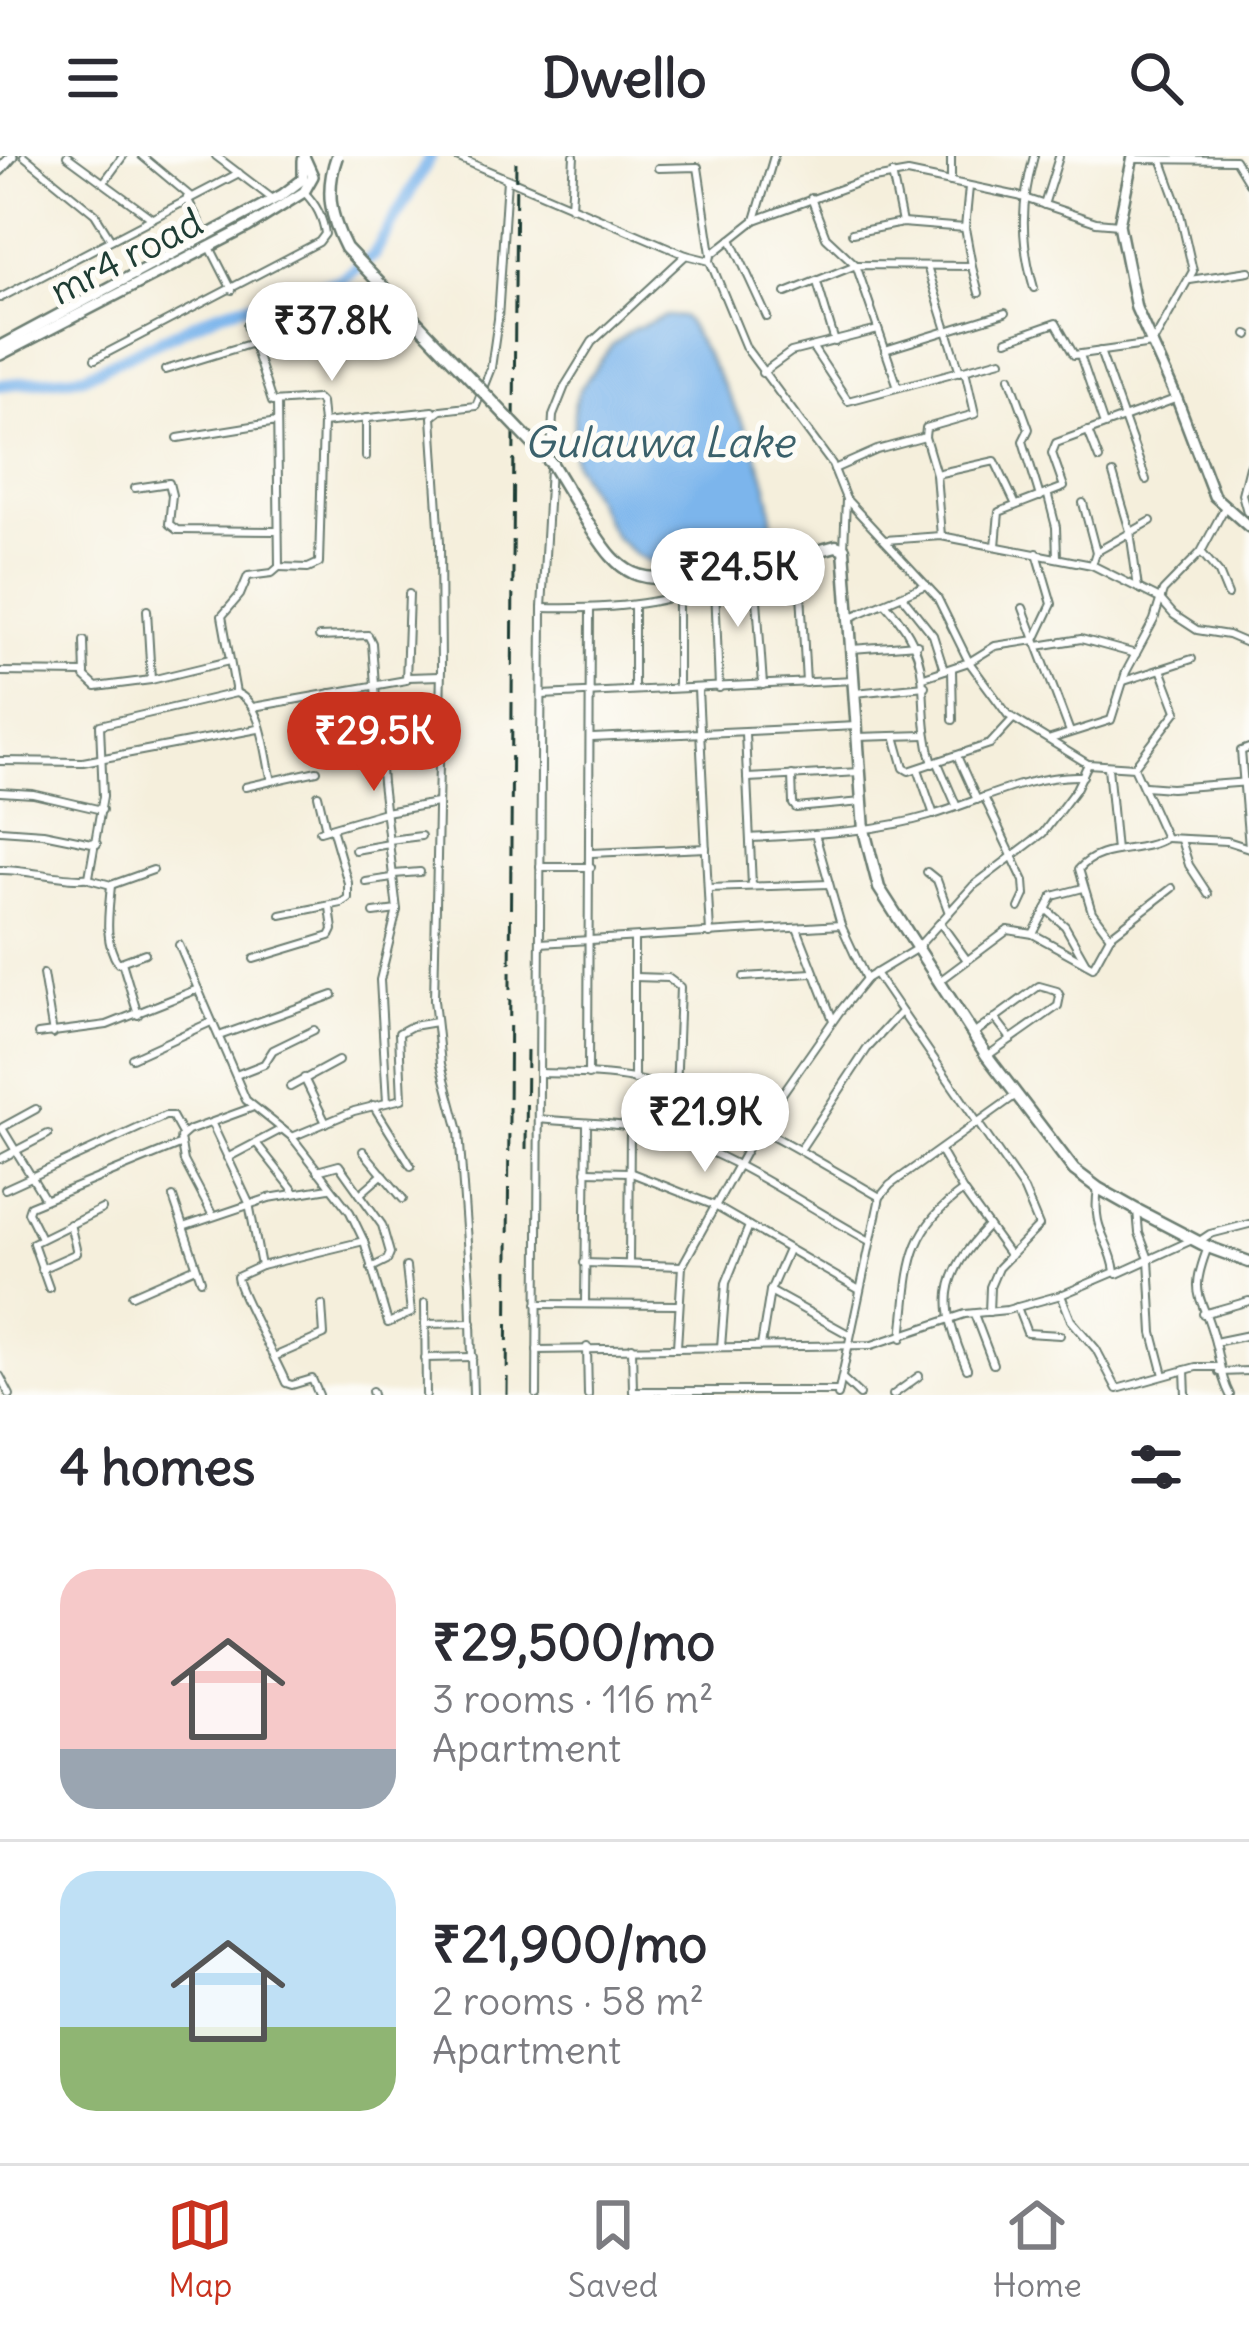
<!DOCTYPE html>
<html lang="en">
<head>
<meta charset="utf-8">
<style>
  body { margin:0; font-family:Delius,sans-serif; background:#f7f7f7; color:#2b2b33; height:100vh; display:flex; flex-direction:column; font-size:45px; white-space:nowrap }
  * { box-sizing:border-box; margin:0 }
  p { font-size:39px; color:#7c7c81 }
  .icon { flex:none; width:66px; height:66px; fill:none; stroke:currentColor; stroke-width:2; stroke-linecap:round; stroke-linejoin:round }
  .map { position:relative; height:1239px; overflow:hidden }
  .panel { display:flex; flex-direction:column; background:#fff; flex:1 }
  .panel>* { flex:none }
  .price { position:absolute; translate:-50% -102px; padding:0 27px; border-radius:42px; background:#fff; color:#222; font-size:39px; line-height:78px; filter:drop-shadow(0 3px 6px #0008) }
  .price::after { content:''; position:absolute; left:50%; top:72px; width:36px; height:27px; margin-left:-18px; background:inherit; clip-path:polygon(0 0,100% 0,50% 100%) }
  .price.on { background:#c8321e; color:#fff }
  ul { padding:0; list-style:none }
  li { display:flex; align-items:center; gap:36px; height:300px; padding:0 60px }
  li+li { border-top:3px solid #e1e1e2 }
  li span { display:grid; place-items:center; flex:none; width:336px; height:240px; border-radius:36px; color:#555 }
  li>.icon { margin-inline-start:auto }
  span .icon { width:144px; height:144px; fill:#fffc; stroke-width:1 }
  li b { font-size:51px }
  h2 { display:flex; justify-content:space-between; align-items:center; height:144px; padding:0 60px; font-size:51px }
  header { display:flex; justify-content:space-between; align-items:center; height:156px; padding:0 60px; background:#fff; font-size:54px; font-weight:700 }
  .tabs { display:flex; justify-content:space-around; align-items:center; height:168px; border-top:3px solid #e1e1e2; background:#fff; font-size:33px; color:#7c7c81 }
  .tabs a { display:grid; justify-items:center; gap:6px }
  .tabs .on { color:#c8321e }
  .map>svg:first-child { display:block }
</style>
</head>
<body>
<header><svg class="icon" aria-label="menu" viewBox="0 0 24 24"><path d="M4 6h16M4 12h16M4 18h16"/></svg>Dwello<svg class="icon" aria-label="search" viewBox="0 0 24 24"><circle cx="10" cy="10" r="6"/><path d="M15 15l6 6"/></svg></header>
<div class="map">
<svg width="1249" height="1239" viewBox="0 0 1249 1239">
  <rect width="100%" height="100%" fill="#fdfcf7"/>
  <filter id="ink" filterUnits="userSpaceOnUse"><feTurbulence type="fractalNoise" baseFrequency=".00833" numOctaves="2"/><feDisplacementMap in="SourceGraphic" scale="24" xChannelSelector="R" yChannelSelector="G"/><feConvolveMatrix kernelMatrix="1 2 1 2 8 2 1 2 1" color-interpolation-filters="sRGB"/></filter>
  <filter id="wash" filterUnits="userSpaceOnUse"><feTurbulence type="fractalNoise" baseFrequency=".004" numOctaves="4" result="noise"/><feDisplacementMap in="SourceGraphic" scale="48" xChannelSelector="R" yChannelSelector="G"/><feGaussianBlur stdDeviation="2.7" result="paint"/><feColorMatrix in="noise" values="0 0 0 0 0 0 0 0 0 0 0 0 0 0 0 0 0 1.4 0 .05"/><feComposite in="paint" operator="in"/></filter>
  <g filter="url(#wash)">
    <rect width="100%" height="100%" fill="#f5efdc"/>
    <path fill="#7cb5ec" stroke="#4e7990" stroke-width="3" d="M666 160 683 161 689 169C711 208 798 348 764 386L677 409H657L636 399 615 381 574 306V250L580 233 612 189 633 173Z"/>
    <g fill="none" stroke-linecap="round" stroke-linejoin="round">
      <path stroke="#7cb5ec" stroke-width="12" d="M0 229 84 220 220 156 340 124 373 100 431 0"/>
    </g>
  </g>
  <g filter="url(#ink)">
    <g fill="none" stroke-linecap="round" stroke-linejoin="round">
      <defs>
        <g id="street">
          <path d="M24 0 95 58 110 82"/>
          <path d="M67 0 150 61"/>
          <path d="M142 0 190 40"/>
          <path d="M216 0 274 44"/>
          <path d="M454 0 686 99 710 105"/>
          <path d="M774 0 755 64 711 99 710 105 746 192 832 308 846 343 844 393"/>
          <path d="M951 0V26"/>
          <path d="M1133 3 1235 4 1249 27"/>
          <path d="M658 12 698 11 711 98"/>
          <path d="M892 18 902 67"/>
          <path d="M104 26 123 0"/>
          <path d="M187 42 207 81"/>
          <path d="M811 42 826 81 856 109 898 231"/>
          <path d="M1044 49 1059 1"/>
          <path d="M571 51 574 0"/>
          <path d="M755 64 862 25 908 17 1018 40 1096 66 1119 68"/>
          <path d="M852 77 902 67 965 72"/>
          <path d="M731 83 767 161"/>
          <path d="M210 91 232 134"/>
          <path d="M927 110 960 216"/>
          <path d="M972 111 979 137"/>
          <path d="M1190 124 1249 115"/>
          <path d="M817 126 835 186"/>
          <path d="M1034 132C1020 84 1021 47 1034 0"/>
          <path d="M786 137 856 109 972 110 965 72 969 31"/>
          <path d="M0 142 239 17"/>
          <path d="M247 169 272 246 317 243 321 247 323 267 433 255"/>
          <path d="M1247 178 1249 179"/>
          <path d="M1007 184 1056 167 1074 199 1152 188 1193 115 1178 49 1162 5"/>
          <path d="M813 192 848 245 1001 204"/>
          <path d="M885 194 1005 157"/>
          <path d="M1100 195 1146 324"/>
          <path d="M1080 199 1104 269"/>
          <path d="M95 203 319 86 325 78C323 61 316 48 304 36"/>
          <path d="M165 214 253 187"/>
          <path d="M762 217 791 196 878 174"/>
          <path d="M1010 221 1029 273 1023 285 1040 341"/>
          <path d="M277 246 279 411 308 412 319 407 323 267"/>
          <path d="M366 262V301"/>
          <path d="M1088 275 1099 303"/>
          <path d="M925 281 936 318 941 380"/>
          <path d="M178 282 277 266"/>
          <path d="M834 313 877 294 925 281 926 272 975 258 965 214"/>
          <path d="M936 318 995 305 1016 349"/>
          <path d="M1113 318 1130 375 1138 432"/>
          <path d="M135 332 169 327 172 339 169 368 177 374 277 375"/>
          <path d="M1048 340 1056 371 1057 401"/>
          <path d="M846 343 937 441 969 506 1008 559 1088 608 1134 611 1166 682 1227 685 1249 692"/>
          <path d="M1083 347 1096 396"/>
          <path d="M1247 356 1242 338 1249 310"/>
          <path d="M885 384 941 380 1092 409 1160 443 1174 459 1197 474 1228 479 1249 488"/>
          <path d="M996 390 999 356 1064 331 1052 297 1056 287 1175 243"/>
          <path d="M1202 397 1219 417 1228 439"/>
          <path d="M799 400 806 527"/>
          <path d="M1092 409 1096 396 1151 365"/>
          <path d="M755 415 763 529"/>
          <path d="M715 430 719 532"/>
          <path d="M902 440 933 479 944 514"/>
          <path d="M678 442V532"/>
          <path d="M885 447C941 506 913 541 933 608"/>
          <path d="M634 451V534"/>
          <path d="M542 452C632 454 673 446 757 414"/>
          <path d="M1023 452 1070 576"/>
          <path d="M147 454 151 524"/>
          <path d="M849 462 926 429"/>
          <path d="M319 481 368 479 372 487 382 627 397 754 380 824 387 946"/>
          <path d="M84 485 85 521 96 531 151 524 229 505"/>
          <path d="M1038 490 1081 483 1136 498"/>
          <path d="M852 493 917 488"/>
          <path d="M952 513 953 564"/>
          <path d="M0 516 85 517"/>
          <path d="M408 521 440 520"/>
          <path d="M924 521 969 506 995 490 1035 484 1052 448 1037 397"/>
          <path d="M1124 525 1192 503"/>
          <path d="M698 533 710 778"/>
          <path d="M236 537C263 547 265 599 272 625"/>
          <path d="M331 537 345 604"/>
          <path d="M855 537 925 530"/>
          <path d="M542 539 854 524"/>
          <path d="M253 551 406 524 409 438"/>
          <path d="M338 571 405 558"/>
          <path d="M745 577 752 730"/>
          <path d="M895 580 904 612 909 615 990 588 1012 564"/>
          <path d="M857 581 925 579"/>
          <path d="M592 582 857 570"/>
          <path d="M1051 583 1111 564 1126 516 1154 464 1163 435 1201 396 1225 351"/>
          <path d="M1249 592 1241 595 1249 691"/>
          <path d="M957 600 977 644"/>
          <path d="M0 605 83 606 258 573"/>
          <path d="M938 607 957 651"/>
          <path d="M1108 611 1116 695"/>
          <path d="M1134 611 1177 555 1161 513"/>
          <path d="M918 613 934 659"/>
          <path d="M792 619 793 648 796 652 862 646"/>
          <path d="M747 622 860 616"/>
          <path d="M1145 630 1171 632 1249 626"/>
          <path d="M245 631 317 615"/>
          <path d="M0 636 33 638 102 654"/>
          <path d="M318 639 326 673"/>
          <path d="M984 641 1024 725 1025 739 1019 752"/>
          <path d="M0 674 43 677 97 688"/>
          <path d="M320 675 385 656 437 647"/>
          <path d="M815 678 841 769 866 823"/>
          <path d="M751 682C810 678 871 677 929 660 981 645 1028 618 1083 620"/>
          <path d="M389 684 421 680"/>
          <path d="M1181 684 1189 709 1208 738"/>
          <path d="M355 694 389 688"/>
          <path d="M591 697 706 692"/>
          <path d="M540 711H591"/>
          <path d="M0 714C23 713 75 726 89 721L103 640 100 569 236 537 222 460 240 439 248 420 272 417 279 411"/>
          <path d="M927 716 937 724 949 757"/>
          <path d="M394 718 420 716"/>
          <path d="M89 723 111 729 153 714"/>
          <path d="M366 726 392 722"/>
          <path d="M111 729C109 755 103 785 118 807L145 797"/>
          <path d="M708 732 829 728"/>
          <path d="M1046 753 1065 770 1086 807"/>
          <path d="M374 757 397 754"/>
          <path d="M281 759 341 747 348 742V727L332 672"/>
          <path d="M941 768 967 804"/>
          <path d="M797 772 833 864"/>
          <path d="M1033 778 1053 740 1083 732"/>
          <path d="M1110 780 1092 756 1079 713C1102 687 1138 699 1166 682"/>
          <path d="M540 787 841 769"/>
          <path d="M179 789 246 944 292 981 350 1056 364 1085 388 1167 411 1157 406 1111"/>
          <path d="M254 803 330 780 333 774 330 751"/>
          <path d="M122 806 138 859"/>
          <path d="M875 817 1024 1034 1039 1070 998 1112 990 1131 989 1156"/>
          <path d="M43 818 53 878"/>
          <path d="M634 821 668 822 680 831 676 937"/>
          <path d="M744 821 812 817"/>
          <path d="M941 824 1008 774 1033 778 1093 811 1110 780 1172 732"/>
          <path d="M995 862 1011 883"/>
          <path d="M38 878 107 869 198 833"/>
          <path d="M972 879 1039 830 1057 835 1060 840 1058 850 987 900"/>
          <path d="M219 880 333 839"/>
          <path d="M132 902 211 866"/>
          <path d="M539 917C570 918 603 917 633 923 715 940 807 999 880 1041"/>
          <path d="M236 919 264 908 273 894 314 874"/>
          <path d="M588 919 590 453"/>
          <path d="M304 922 326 967"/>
          <path d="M634 924V783"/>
          <path d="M290 931 338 905"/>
          <path d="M373 949 411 1010"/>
          <path d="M539 963C575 967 615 966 651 974 727 994 799 1046 868 1084"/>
          <path d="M212 968 249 1047 261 1110"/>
          <path d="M3 971 36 953"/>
          <path d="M2 972 45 1043"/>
          <path d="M292 981 354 955 402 943 399 877 412 870 436 866"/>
          <path d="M257 988 295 1036"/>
          <path d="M800 994 867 893 900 857"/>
          <path d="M363 995 403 1043"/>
          <path d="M940 995 963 1035 1010 1100"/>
          <path d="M227 1002 282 973"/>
          <path d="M0 1003 48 978"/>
          <path d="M317 1015 339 1009 382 1069 390 1097 387 1104 371 1112"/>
          <path d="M586 1015 629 1016 713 1049 858 1133"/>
          <path d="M5 1033 165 960H172L182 978"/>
          <path d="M360 1038 383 1018"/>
          <path d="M173 1041 201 1124"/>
          <path d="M1137 1054 1139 1077 1149 1103 1153 1177 1164 1219"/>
          <path d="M213 1060 184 1005 180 982 188 975 251 952"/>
          <path d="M183 1071 269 1042 329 1032"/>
          <path d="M41 1082 28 1056 30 1050 179 989"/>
          <path d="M1198 1086 1210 1078 1249 1068"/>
          <path d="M1208 1091C1188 1143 1202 1136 1214 1183 1220 1204 1220 1220 1230 1239"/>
          <path d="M584 1107 682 1110"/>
          <path d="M629 1108 630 971"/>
          <path d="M41 1113 77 1097 70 1068"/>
          <path d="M1117 1118 1192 1084"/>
          <path d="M49 1132 33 1087 102 1053"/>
          <path d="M770 1135 850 1179"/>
          <path d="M132 1139 196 1111"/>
          <path d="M1061 1139 1071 1164 1096 1193 1117 1233 1196 1211H1218"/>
          <path d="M425 1147 426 1239"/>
          <path d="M585 1147 587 968"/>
          <path d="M537 1148 677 1149"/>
          <path d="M1017 1151 1027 1177 1060 1179"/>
          <path d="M974 1158 993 1208"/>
          <path d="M1203 1158 1249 1145"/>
          <path d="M425 1168 472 1167"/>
          <path d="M902 1182C910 1115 904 1077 963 1035"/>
          <path d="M1215 1186 1249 1179"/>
          <path d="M761 1190 770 1135 787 1096"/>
          <path d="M587 1191 588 1239"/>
          <path d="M632 1191 633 1235"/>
          <path d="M677 1191 682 1110 759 971 840 855 866 823 916 793 973 730 1043 677 1076 633 1088 608"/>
          <path d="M721 1191 726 1127 749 1070"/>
          <path d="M537 1194 872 1189 965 1158 1007 1154 1061 1139 1115 1116C1111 1082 1091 1078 1098 1032"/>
          <path d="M276 1200 324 1179 322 1149"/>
          <path d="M425 1202 473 1201"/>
          <path d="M967 1213C940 1149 939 1122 988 1070"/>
          <path d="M1185 1214 1186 1239"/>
          <path d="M1219 1216 1249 1215"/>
          <path d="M0 1220 10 1239"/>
          <path d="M842 1222 860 1239"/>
          <path d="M372 1235 373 1239"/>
          <path d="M633 1235H839"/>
          <path d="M319 1239 312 1223 292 1229 286 1227C278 1207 237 1133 237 1121L261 1110 364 1085"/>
          <path d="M473 1239 470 1128 459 975 441 908 434 844 441 512 440 386 432 261 441 254 476 250 491 212 498 163 507 23"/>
          <path d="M537 1239 542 452 553 260 565 230 592 186 686 99"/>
          <path d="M838 1239 880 1041 890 1029 1016 939"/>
          <path d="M893 1239 919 1220"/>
        </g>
        <g id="secondary">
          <path d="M1133 0 1119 68 1136 152 1177 243 1214 340 1249 371"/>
          <path d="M0 14 12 0"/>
          <path d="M0 190 282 39 303 23V4"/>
          <path d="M0 199 248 71 304 36 313 20 304 0"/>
        </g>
        <path id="primary" d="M589 369C601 386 613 408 633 417 670 435 793 402 836 390L844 393 864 674 879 732 987 900 1074 1014 1098 1032 1137 1054 1208 1091 1249 1106"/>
      </defs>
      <use href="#street" stroke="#6a7b6f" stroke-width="10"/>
      <use href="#secondary" stroke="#6a7b6f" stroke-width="14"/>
      <use href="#primary" stroke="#6a7b6f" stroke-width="15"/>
      <use href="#street" stroke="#fff" stroke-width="6"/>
      <use href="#secondary" stroke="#fff" stroke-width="9"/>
      <use href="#primary" stroke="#fff" stroke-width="10"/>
      <g stroke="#1f3d34" stroke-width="3" stroke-dasharray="18 9" stroke-linecap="butt">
        <path d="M526 993 527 891"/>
        <path d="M507 1239 516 0"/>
      </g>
      <defs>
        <path id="primary-bridge" d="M337 0C325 34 330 61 346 92L552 308 589 369"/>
      </defs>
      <use href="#primary-bridge" stroke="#6a7b6f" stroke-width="15" stroke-linecap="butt"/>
      <use href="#primary-bridge" stroke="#fff" stroke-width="10"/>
    </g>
  </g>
  <g text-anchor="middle" stroke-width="10" stroke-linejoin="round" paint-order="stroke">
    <g font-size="39" fill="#1f3d34" stroke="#fdfcf7">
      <text transform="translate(126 100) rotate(-27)" y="14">mr4 road</text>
    </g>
    <g font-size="42" font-style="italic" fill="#3b616b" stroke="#fdfcf7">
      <text x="659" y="301">Gulauwa Lake</text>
    </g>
  </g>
</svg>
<b class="price" style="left:332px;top:228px">₹37.8K</b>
<b class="price" style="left:738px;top:474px">₹24.5K</b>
<b class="price on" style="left:374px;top:638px">₹29.5K</b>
<b class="price" style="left:705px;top:1019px">₹21.9K</b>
</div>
<section class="panel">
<h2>4 homes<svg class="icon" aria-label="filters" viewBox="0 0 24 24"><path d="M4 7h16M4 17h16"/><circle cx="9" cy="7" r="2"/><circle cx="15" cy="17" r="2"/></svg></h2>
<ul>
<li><span style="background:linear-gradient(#f6c9c9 75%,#9aa5b1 0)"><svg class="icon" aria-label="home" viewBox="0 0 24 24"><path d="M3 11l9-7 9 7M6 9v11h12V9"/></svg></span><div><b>₹29,500/mo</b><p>3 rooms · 116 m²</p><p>Apartment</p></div></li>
<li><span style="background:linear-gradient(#bfe0f5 65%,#8fb573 0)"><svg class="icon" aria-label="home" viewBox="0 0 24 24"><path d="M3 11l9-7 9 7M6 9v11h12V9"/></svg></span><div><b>₹21,900/mo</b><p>2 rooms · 58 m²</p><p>Apartment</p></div></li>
</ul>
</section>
<nav class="tabs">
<a class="on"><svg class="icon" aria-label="map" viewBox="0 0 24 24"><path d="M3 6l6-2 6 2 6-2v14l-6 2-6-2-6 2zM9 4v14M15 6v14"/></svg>Map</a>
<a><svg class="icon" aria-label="saved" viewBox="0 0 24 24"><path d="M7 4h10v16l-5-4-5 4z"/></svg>Saved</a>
<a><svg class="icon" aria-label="home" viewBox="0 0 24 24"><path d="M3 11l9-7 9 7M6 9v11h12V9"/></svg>Home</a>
</nav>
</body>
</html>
